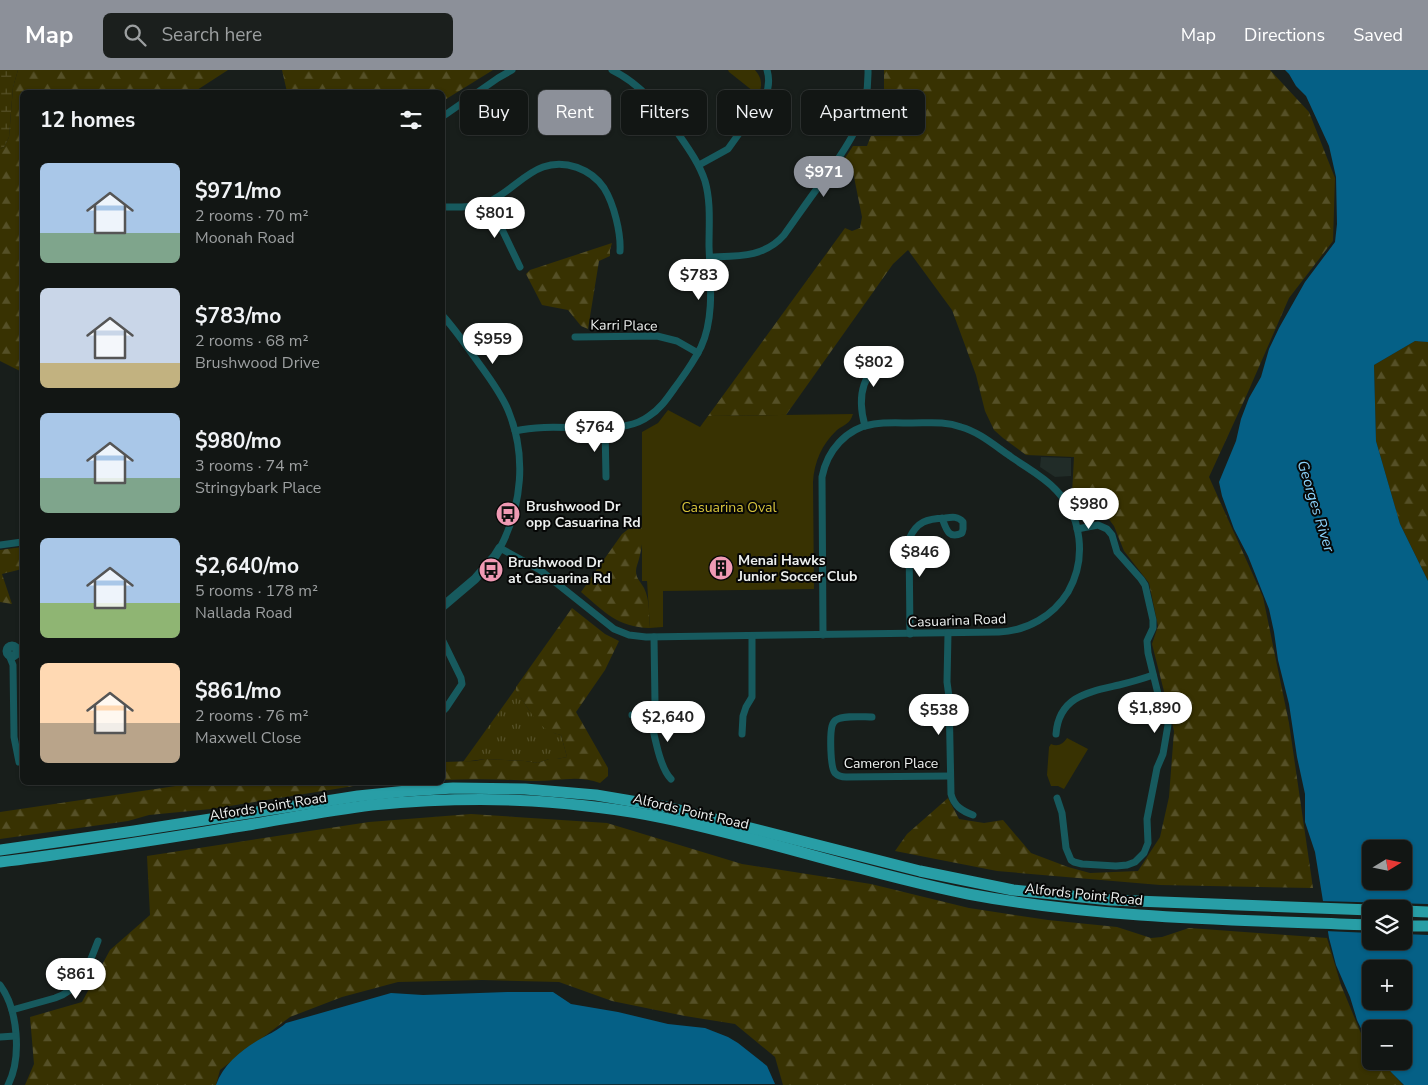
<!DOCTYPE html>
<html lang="en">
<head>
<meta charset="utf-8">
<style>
  body { margin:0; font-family:"Nunito Sans",sans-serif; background:#1b1f1d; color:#f1f3f6; height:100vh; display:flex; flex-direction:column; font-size:19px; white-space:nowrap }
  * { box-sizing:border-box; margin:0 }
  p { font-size:16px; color:#9c9fa0 }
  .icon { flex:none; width:28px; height:28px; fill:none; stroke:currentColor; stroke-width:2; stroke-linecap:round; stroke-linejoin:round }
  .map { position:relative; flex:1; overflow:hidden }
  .panel { position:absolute; left:20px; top:20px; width:425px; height:695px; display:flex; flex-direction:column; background:#121614; border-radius:8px; box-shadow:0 1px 4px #0004,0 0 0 1px #313534 }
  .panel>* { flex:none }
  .hud { position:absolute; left:460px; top:20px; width:475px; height:45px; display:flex; gap:10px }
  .needle { width:32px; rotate:80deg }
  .buttons { position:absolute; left:1362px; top:770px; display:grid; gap:10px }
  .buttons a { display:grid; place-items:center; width:50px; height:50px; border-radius:8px; background:#121614; box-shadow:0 1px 4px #0004,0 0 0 1px #313534; font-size:25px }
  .price { position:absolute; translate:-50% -42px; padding:0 11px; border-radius:18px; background:#fff; color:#222; font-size:16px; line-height:32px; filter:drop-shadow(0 1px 2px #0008) }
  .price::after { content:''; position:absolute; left:50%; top:30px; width:15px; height:11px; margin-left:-8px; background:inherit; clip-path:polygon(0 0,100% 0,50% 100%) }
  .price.selected { background:#8c9099; color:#fff }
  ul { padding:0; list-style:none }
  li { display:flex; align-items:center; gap:15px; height:125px; padding:0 20px }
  li span { display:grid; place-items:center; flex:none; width:140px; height:100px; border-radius:8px; color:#555 }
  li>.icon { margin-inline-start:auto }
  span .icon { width:60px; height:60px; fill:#fffc; stroke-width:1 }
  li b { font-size:21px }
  h2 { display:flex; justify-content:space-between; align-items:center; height:60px; padding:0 20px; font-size:21px }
  .pill { padding:0 18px; border-radius:8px; background:#121614; box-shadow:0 1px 4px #0004,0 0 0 1px #313534; font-size:18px; line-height:45px }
  .pill.selected { background:#8c9099; color:#fff }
  header { display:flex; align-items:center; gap:30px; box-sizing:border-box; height:70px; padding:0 25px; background:#8c9099; color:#fff }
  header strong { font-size:24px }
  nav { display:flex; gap:28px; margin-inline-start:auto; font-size:18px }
  .search { width:350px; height:45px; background:#1b1f1d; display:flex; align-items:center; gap:12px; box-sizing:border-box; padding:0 18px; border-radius:8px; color:#9c9fa0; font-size:19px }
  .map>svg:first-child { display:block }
</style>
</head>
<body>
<header>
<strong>Map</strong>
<div class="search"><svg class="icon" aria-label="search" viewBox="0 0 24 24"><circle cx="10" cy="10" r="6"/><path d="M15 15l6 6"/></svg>Search here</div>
<nav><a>Map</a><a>Directions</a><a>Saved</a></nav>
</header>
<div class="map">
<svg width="1428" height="1015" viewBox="0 0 1428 1015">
  <defs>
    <pattern id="grass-tufts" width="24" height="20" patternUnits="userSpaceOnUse" patternTransform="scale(1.25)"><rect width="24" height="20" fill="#383202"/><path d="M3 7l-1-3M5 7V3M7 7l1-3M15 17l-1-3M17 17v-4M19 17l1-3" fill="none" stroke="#555027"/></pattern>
    <pattern id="forest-firs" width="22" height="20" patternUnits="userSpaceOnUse" patternTransform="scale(1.25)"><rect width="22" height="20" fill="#383202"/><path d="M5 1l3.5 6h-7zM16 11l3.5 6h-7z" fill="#555027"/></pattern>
    <pattern id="wetland-marsh" width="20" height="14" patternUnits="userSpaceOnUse" patternTransform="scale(1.25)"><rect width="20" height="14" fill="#383202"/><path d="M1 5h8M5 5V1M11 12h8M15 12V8" fill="none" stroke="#555027"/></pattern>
  </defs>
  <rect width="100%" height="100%" fill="#181e1b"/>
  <path fill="#212c28" d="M1041 387 1071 388V406L1055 407 1040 397Z"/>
  <path fill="url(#grass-tufts)" d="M516 618V620L529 640 554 663 561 665 567 687 557 689H549L538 693 525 691 485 689 463 692Z"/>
  <g fill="url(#forest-firs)">
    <path d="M18 0H228L194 22H22V302L0 291V79L4 77 9 67 13 17Z"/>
    <path d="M282 0H493L443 31 442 22H287Z"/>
    <path d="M884 0H1270L1309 42 1335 108 1333 171 1289 228 1248 322 1209 407 1263 527 1289 653 1313 818 1160 815 997 801 895 781 907 764 948 728 959 749 984 753 1003 750 1031 783 1068 797 1090 803 1138 801 1160 767 1169 727 1174 661 1152 574 1158 556 1149 513 1124 481 1114 456 1105 444H1083L1072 424 1074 387 1026 385 1003 368 994 360 985 341 976 305 952 240 908 180 893 194 786 345 708 346 845 158 852 161 860 158 862 147 853 102 841 94 853 76H867L884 31Z"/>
    <path d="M612 173 610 180V186L599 191 588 259 581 256 568 240 542 235 526 204 530 200Z"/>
    <path d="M1415 271 1428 272V511L1400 454 1376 371 1374 295Z"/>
    <path d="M640 450C645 462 642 477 639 489 638 493 636 497 636 501 636 509 641 512 644 518 650 530 649 545 650 558 617 557 605 542 581 522L622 464Z"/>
    <path d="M22 477 21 497 22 499 2 504 12 534 0 532V480Z"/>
    <path d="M572 538 605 564 619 571 605 600 576 642 608 698V706L600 713C577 704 555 712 531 711 502 709 472 709 443 710V692L475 691 485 689 525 691 538 693 549 689H557L567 687 561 665C542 661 535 649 525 634 522 629 518 625 516 620V617Z"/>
    <path d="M196 713H395L360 715 323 721 211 739 149 745 128 751 100 755 0 769V742Z"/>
    <path d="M471 744 607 753 742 794 871 814 969 838 1048 850 1117 857 1151 868 1162 867 1189 858 1327 868 1341 915 1365 973 1371 981V991H1381L1403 1015H783L775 987 735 954 685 946 612 931 559 912 482 910 398 912 342 927 290 947 220 1000 216 1015H25L34 994 30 947 82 932 110 880 150 845 147 786 369 752Z"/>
  </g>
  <path fill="url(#wetland-marsh)" d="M0 0H18L13 17 9 67 4 77 0 79Z"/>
  <g fill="#383202">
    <path d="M728 0H755C762 8 763 16 758 25L729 2Z"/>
    <path d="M668 340 700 357 708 346 853 344C850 354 845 354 837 360 822 374 814 392 813 412L814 519 663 521V557L650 558 647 511H642V362L658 353Z"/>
    <path d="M1067 668 1088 679 1064 719 1058 716H1051L1047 705 1049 677 1051 674C1058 677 1063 674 1067 668Z"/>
  </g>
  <g fill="#056086" fill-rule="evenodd">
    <path d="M1285 0H1428V272L1415 271 1374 295 1376 371 1400 454 1428 511V1015H1404L1391 1002 1383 991H1404V959H1371V976L1366 969 1357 950 1350 927 1336 895 1329 868 1315 782 1305 752V724L1297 687 1289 634 1278 590 1274 562 1269 539 1248 486 1234 459 1222 426 1219 412 1236 371 1241 349 1249 328 1261 307 1269 279 1279 258 1305 212 1335 172 1337 154 1336 107 1329 76 1306 26 1296 16 1289 4ZM1371 779H1404V811H1371ZM1371 839H1404V871H1371ZM1371 899H1404V931H1371Z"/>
    <path d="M507 922H553L571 934 618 942 668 954 705 958 728 967 738 973 767 996 775 1014 216 1015C224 993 243 979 262 968 271 963 278 960 286 953L391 923 423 925Z"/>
  </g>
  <path fill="#181e1b" d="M1320 831 1428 834V865L1404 864V839H1371V863L1325 861Z"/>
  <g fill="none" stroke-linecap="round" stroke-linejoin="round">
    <g stroke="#175a5e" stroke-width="7">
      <path d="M442 47 498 8 512 0"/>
      <path d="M699 95 719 84 728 79 765 27C769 18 770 10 767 0"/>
      <path d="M489 132 520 197"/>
      <path d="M442 137C458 137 474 138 488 132 508 124 523 104 543 97 565 89 591 99 604 118 614 134 621 163 620 181"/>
      <path d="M710 187C737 186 764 188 784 165 797 147 809 129 822 112 849 74 869 48 868 0"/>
      <path d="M442 245C455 259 465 274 475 288 487 305 500 321 508 340 527 385 522 436 500 478L540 500 614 559 629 565 646 567 999 562C1027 561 1053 546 1068 522 1087 489 1082 446 1056 420 1043 406 1025 397 1010 386 994 375 979 362 961 357 945 351 929 353 912 353 900 353 887 352 874 354 846 358 827 381 822 407L823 565"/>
      <path d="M575 267 657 266 677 271 698 283"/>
      <path d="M865 356C856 324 863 302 891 283"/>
      <path d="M605 357 606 407"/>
      <path d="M515 361C540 355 568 358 594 358 614 357 633 358 649 346 662 338 670 324 679 312 687 301 695 289 701 277 715 247 710 208 709 176 709 154 711 132 705 111 699 93 688 78 677 62 658 37 641 14 612 0"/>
      <path d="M0 475 22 472"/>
      <path d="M948 563 947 612 949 627 951 724C954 736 962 741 973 745"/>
      <path d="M910 564 909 469C917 451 927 449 945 448 952 447 958 446 963 452V459L962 463C948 470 946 458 942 448"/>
      <path d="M654 567 655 633 653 642 650 646C654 662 659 697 671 709"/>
      <path d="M442 569 461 608 462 614 446 638 442 642"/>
      <path d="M9 585 13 595 14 667 19 692"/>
      <path d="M632 645 650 646"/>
      <path d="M872 647C863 647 843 645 836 650 834 651 833 653 832 656 830 664 830 697 835 703 838 706 841 707 846 707L950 706"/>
      <path d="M742 664 743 646 746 637 752 627V566"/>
      <path d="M1056 664C1059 626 1089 622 1119 615 1131 612 1142 609 1153 605"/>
      <path d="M1057 728 1062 743 1066 778 1071 790 1074 792 1082 794 1116 796 1127 795 1135 792 1144 783 1148 773 1147 749 1157 698 1163 684 1168 655 1167 648 1160 632 1148 583 1147 571 1153 558V550L1145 515 1141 509 1117 482 1112 465 1107 459 1098 455 1077 459"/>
      <path d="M0 915C18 939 22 988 8 1015"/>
      <path d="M12 940 55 928C83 918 88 896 98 871"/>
      <path d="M0 967 15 966"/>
    </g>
    <g stroke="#175a5e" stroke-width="9">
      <path d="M442 537 475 509 495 486 500 478"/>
      <circle cx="12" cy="581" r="5"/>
    </g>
    <g stroke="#289ea6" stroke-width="11">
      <path d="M0 780 134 761 358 726 407 721 453 718 525 719 596 725 667 737 920 801 1013 820 1110 830 1371 840"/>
      <path d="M0 792C83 782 166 768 248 755 290 748 331 740 372 735 425 730 479 728 532 731 577 734 620 739 664 748 766 769 866 804 968 824 1101 849 1237 850 1371 855"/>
      <path d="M1404 841 1428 842"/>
      <path d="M1404 856H1428"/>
    </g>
  </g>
  <defs>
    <symbol id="bus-disc" viewBox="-11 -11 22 22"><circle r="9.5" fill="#f09ab4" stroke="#060706"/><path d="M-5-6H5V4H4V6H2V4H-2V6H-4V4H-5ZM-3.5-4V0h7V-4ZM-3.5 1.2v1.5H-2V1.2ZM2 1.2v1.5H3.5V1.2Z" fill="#111"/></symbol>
    <symbol id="building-disc" viewBox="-11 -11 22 22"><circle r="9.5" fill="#f09ab4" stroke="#060706"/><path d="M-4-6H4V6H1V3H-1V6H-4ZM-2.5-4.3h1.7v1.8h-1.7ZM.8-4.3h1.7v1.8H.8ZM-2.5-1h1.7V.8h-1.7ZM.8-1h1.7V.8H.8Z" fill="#111"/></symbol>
  </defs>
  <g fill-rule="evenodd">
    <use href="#bus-disc" x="494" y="430" width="28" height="28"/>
    <use href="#building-disc" x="707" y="484" width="28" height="28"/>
    <use href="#bus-disc" x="477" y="486" width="28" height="28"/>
  </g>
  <g text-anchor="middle" stroke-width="4" stroke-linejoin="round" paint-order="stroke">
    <g font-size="14" fill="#ecefee" stroke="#060706">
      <text transform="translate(624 255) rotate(1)" y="5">Karri Place</text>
      <text transform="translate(957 550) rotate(-2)" y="5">Casuarina Road</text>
      <text x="891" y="698">Cameron Place</text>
      <text transform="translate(268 736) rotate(-9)" y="5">Alfords Point Road</text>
      <text transform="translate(691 741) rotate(13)" y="5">Alfords Point Road</text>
      <text transform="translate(1084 824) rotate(6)" y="5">Alfords Point Road</text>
    </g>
    <g font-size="14" font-weight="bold" fill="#ecefee" stroke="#060706" text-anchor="start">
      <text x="526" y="441">Brushwood Dr<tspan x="526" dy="16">opp Casuarina Rd</tspan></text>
      <text x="738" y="495">Menai Hawks<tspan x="738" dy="16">Junior Soccer Club</tspan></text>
      <text x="508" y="497">Brushwood Dr<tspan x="508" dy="16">at Casuarina Rd</tspan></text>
    </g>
    <g font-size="14" fill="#d7c33b" stroke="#060706">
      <text x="729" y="442">Casuarina Oval</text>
    </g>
    <g font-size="15" font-style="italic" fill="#8bd1f9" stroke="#060706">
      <text transform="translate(1316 436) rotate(73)" y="5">Georges River</text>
    </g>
  </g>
</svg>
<div class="buttons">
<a><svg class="needle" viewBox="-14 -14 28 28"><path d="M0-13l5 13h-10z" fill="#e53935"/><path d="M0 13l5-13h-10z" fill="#9c9fa0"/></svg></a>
<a><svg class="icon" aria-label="layers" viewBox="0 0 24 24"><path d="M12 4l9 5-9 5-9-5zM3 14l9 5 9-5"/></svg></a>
<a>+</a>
<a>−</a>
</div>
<b class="price selected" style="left:824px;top:128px">$971</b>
<b class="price" style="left:495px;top:169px">$801</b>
<b class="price" style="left:699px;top:231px">$783</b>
<b class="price" style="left:493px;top:295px">$959</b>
<b class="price" style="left:874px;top:318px">$802</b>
<b class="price" style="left:595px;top:383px">$764</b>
<b class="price" style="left:1089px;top:460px">$980</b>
<b class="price" style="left:920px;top:508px">$846</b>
<b class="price" style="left:1155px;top:664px">$1,890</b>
<b class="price" style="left:939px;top:666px">$538</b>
<b class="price" style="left:668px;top:673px">$2,640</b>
<b class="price" style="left:76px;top:930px">$861</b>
<div class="hud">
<a class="pill">Buy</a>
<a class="pill selected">Rent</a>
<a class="pill">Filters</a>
<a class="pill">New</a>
<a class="pill">Apartment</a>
</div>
<section class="panel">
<h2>12 homes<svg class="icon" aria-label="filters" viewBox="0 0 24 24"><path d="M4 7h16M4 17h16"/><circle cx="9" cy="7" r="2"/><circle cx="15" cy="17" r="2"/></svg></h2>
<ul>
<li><span style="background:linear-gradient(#a9c7e8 70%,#7fa58c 0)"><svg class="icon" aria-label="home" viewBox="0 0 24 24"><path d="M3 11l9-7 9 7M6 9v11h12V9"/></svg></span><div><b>$971/mo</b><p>2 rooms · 70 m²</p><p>Moonah Road</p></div></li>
<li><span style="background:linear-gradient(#c9d6e8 75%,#c2b280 0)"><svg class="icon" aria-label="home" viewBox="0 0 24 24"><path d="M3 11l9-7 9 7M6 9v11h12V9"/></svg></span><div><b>$783/mo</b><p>2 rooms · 68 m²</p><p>Brushwood Drive</p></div></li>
<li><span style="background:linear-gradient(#a9c7e8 65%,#7fa58c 0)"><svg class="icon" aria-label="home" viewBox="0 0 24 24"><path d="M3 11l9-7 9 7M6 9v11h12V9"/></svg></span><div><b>$980/mo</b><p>3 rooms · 74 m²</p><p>Stringybark Place</p></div></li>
<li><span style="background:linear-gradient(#a9c7e8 65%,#8fb573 0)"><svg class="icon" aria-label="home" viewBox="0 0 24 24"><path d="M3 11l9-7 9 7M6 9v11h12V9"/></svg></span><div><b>$2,640/mo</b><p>5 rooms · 178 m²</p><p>Nallada Road</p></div></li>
<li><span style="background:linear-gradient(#ffd9b3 60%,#b9a48a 0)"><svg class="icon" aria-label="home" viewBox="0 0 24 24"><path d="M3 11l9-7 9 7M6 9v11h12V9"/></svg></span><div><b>$861/mo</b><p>2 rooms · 76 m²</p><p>Maxwell Close</p></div></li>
</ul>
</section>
</div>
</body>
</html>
